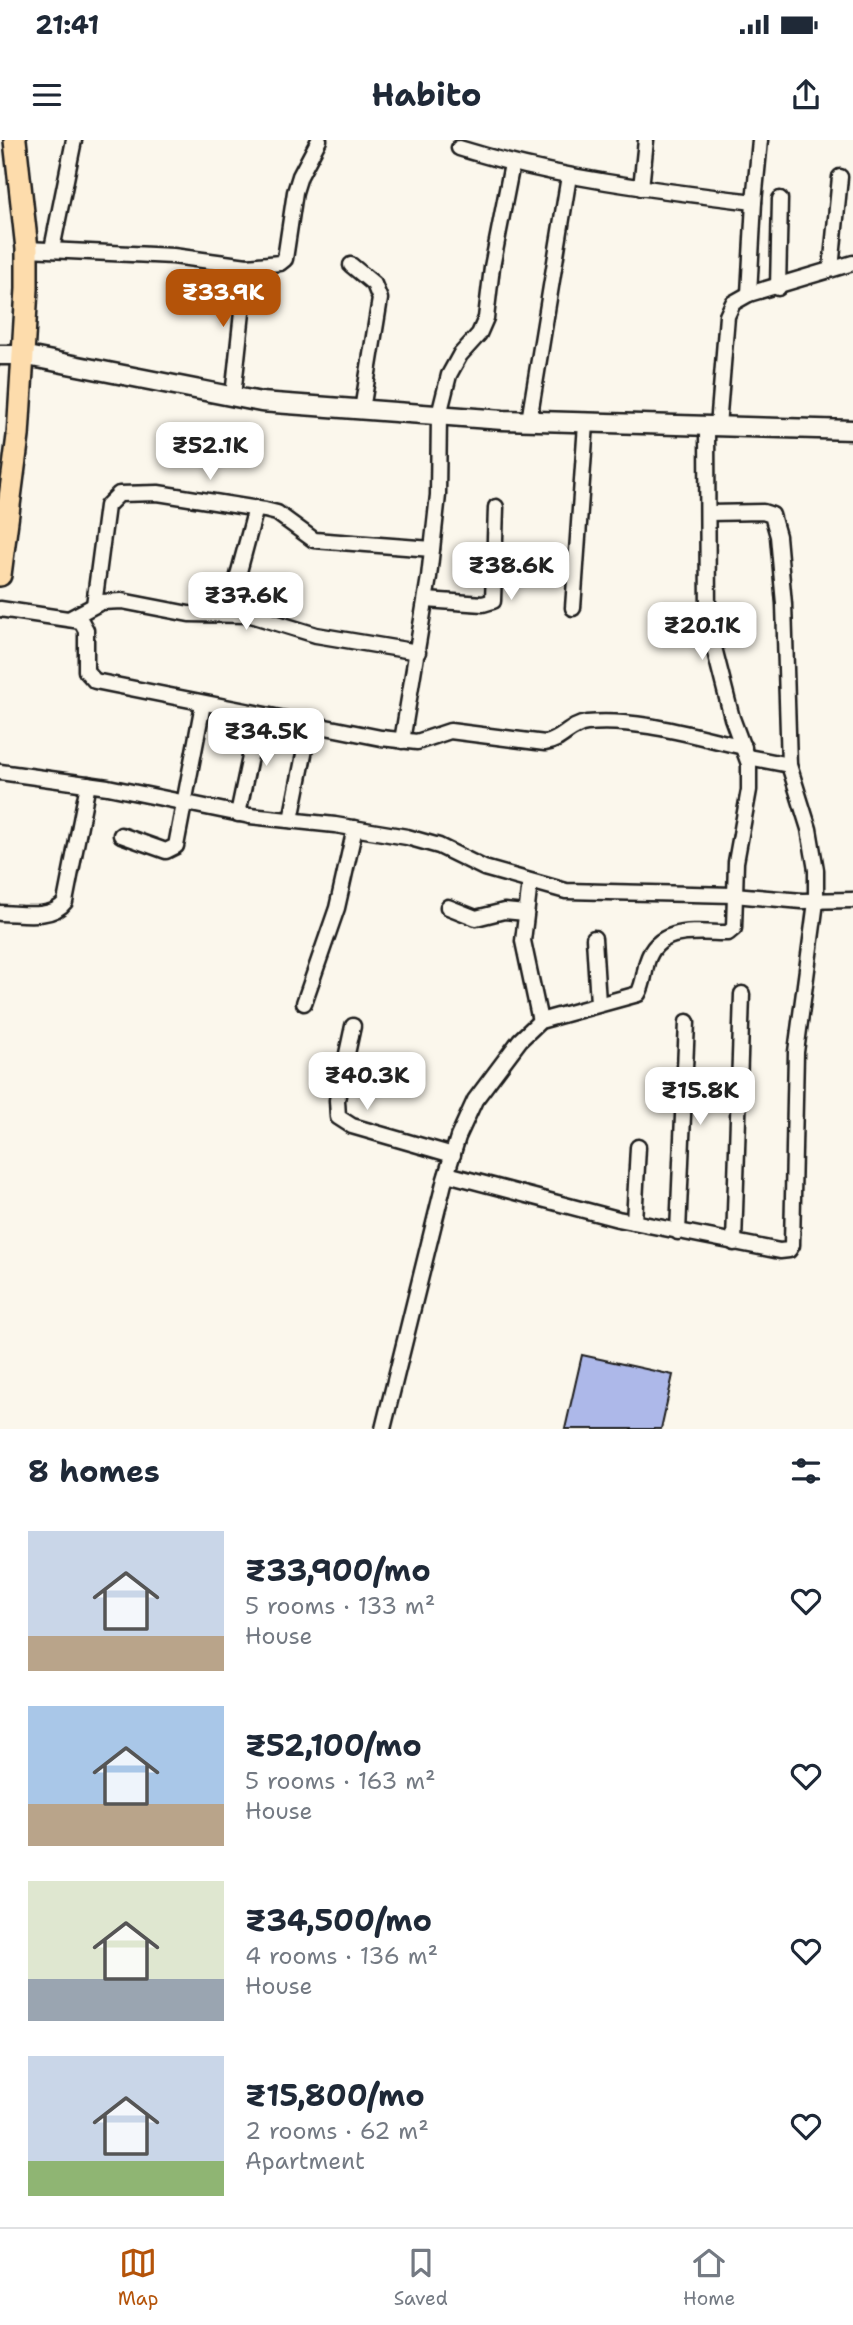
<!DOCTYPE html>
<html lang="en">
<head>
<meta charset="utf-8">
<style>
  body { margin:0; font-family:"Shantell Sans",sans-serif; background:#f2f2f3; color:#1f2937; height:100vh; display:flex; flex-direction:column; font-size:26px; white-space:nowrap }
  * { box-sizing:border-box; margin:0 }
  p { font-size:23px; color:#747a83 }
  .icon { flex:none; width:38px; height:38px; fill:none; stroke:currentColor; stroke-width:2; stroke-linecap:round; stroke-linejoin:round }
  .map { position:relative; height:1289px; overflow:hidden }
  .side { display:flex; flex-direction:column; background:#fff; flex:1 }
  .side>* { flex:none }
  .price { position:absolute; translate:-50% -60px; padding:0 16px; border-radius:14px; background:#fff; color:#222; font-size:23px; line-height:46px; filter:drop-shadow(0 2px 4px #0008) }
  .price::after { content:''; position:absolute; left:50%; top:42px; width:21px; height:16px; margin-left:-10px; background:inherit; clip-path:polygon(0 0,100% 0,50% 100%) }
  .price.selected { background:#b45309; color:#fff }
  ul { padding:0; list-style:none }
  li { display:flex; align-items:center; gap:21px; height:175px; padding:0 28px }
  li span { display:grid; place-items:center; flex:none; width:196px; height:140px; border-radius:0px; color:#555 }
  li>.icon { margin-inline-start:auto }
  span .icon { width:84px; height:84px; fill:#fffc; stroke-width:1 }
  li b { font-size:30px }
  h2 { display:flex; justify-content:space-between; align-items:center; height:84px; padding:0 28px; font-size:30px }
  .status { display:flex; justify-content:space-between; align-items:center; height:49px; padding:0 35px; background:#fff; direction:ltr }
  .status svg { height:19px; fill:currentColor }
  header { display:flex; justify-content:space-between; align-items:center; height:91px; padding:0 28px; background:#fff; font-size:32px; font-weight:700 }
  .tabs { display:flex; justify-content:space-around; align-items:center; height:98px; border-top:2px solid #e0e1e3; background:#fff; font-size:19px; color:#747a83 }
  .tabs a { display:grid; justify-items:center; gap:4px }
  .tabs .selected { color:#b45309 }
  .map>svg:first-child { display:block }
</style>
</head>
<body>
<div class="status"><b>21:41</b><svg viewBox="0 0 49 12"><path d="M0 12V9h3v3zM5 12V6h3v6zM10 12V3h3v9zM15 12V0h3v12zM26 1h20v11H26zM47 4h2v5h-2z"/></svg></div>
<header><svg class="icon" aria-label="menu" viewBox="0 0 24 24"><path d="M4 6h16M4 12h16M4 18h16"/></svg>Habito<svg class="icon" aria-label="share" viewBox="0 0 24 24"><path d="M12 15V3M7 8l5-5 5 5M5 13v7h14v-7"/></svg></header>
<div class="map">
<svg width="853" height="1289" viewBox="0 0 853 1289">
  <rect width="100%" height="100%" fill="#fbf7ec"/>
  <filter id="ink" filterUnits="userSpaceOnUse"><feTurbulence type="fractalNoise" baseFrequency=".0143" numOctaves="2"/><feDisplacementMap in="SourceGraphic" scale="14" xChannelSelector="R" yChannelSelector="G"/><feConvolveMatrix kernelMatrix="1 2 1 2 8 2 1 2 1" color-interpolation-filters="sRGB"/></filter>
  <g filter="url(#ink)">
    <path fill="#adb8e9" stroke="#1c1c1c" stroke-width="2" d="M582 1215 673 1235 661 1289H565Z"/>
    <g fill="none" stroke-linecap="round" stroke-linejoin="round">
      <defs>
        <g id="minor">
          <path d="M459 8C555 38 654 50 754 62L749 154"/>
          <path d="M641 48 646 0"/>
          <path d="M754 62 760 0"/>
          <path d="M27 109 173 116 247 126 280 123 285 119 295 52 300 36 319 0"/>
          <path d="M52 109 74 0"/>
          <path d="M351 125 374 144 380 159 362 270"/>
          <path d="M831 129 840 37"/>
          <path d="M778 148 780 59"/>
          <path d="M233 256 247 126"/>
          <path d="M529 281 569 36"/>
          <path d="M718 286 727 176 733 163 749 154 853 123"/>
          <path d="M426 460 483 464 493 461 496 367"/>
          <path d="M94 465 107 366 119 354 158 353 265 370 277 373 314 400 432 409"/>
          <path d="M573 468 586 284"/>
          <path d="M0 469 81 481 86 490V531L95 541 381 598 417 602 450 591 545 603C562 601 569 585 587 583 638 578 694 596 744 607"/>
          <path d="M228 473 256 368"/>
          <path d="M69 479 101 462 122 461 189 474 251 475 316 495 418 512"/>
          <path d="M402 601 429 437 438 355 439 275 449 235 460 215 479 194 486 178 492 127 512 24"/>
          <path d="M748 617 789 625"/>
          <path d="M0 632 108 647 250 676 335 685 407 697 439 706 484 728 566 751 734 755 802 761 853 760"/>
          <path d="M238 674 259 574"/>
          <path d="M291 680 310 584"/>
          <path d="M121 695 166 711 176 706 203 564"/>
          <path d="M530 742 523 801 540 881"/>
          <path d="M448 767 476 778 504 771 526 773"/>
          <path d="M0 773C20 773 52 780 65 762L88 644"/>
          <path d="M594 798 598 863"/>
          <path d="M304 863 337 768 355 688"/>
          <path d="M353 886 337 960 338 977 352 986 453 1015"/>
          <path d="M447 1034 618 1079 780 1111 789 1110 792 1105 796 912 816 762V730L809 689 789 625 784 464 778 396 772 375 763 372 709 373"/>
          <path d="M634 1082 638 1007"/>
          <path d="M678 1092 687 882"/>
          <path d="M734 1103 742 854"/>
          <path d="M383 1289 445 1039 458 997 475 960 520 900 540 881 638 854C644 844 644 833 647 822 658 785 698 793 728 793L734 788 736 722 749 650V624L732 578 708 484 707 287"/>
        </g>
        <path id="tertiary" d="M0 215H22L261 262 503 280 853 290"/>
        <path id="primary" d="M0 435 18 296 27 149V109L15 0"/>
      </defs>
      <use href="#minor" stroke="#1c1c1c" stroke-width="19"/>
      <use href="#tertiary" stroke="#1c1c1c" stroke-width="23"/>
      <use href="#primary" stroke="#1c1c1c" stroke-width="26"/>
      <use href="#minor" stroke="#fbf7ec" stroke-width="14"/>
      <use href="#tertiary" stroke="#fbf7ec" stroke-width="18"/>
      <use href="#primary" stroke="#fddcac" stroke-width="21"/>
    </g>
  </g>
</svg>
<b class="price selected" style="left:223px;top:189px">₹33.9K</b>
<b class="price" style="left:210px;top:342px">₹52.1K</b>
<b class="price" style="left:511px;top:462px">₹38.6K</b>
<b class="price" style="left:246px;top:492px">₹37.6K</b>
<b class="price" style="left:702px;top:522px">₹20.1K</b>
<b class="price" style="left:266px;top:628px">₹34.5K</b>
<b class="price" style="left:367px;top:972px">₹40.3K</b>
<b class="price" style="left:700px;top:987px">₹15.8K</b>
</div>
<section class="side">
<h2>8 homes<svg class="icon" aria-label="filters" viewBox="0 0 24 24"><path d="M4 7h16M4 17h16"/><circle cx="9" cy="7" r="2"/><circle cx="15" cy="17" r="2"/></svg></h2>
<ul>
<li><span style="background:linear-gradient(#c9d6e8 75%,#b9a48a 0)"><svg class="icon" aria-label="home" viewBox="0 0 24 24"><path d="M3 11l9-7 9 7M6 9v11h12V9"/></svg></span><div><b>₹33,900/mo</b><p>5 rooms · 133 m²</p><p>House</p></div><svg class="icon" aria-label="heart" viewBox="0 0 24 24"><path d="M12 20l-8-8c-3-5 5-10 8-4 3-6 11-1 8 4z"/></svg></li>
<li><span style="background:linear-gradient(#a9c7e8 70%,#b9a48a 0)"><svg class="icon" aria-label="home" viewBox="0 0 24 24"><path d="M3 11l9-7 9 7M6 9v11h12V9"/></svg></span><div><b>₹52,100/mo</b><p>5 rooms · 163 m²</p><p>House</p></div><svg class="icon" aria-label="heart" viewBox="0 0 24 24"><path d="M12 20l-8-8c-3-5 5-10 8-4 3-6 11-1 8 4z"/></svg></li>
<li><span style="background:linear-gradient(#dfe7d0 70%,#9aa5b1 0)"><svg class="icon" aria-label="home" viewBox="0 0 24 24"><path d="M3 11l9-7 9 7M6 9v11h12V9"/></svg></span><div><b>₹34,500/mo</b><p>4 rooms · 136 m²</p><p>House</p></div><svg class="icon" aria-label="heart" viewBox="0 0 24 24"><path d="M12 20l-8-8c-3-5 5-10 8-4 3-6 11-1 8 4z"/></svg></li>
<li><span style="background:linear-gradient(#c9d6e8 75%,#8fb573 0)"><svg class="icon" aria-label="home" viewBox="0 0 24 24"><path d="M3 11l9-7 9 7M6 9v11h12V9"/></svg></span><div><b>₹15,800/mo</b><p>2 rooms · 62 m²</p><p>Apartment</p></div><svg class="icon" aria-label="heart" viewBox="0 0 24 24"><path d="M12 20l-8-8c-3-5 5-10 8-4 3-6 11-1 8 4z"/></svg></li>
</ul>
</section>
<nav class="tabs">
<a class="selected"><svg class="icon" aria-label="map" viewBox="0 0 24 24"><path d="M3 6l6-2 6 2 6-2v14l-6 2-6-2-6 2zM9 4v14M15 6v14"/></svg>Map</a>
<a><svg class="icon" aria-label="saved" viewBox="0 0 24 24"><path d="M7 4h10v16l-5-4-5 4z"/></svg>Saved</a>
<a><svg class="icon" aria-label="home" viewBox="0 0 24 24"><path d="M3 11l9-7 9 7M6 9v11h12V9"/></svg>Home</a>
</nav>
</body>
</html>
